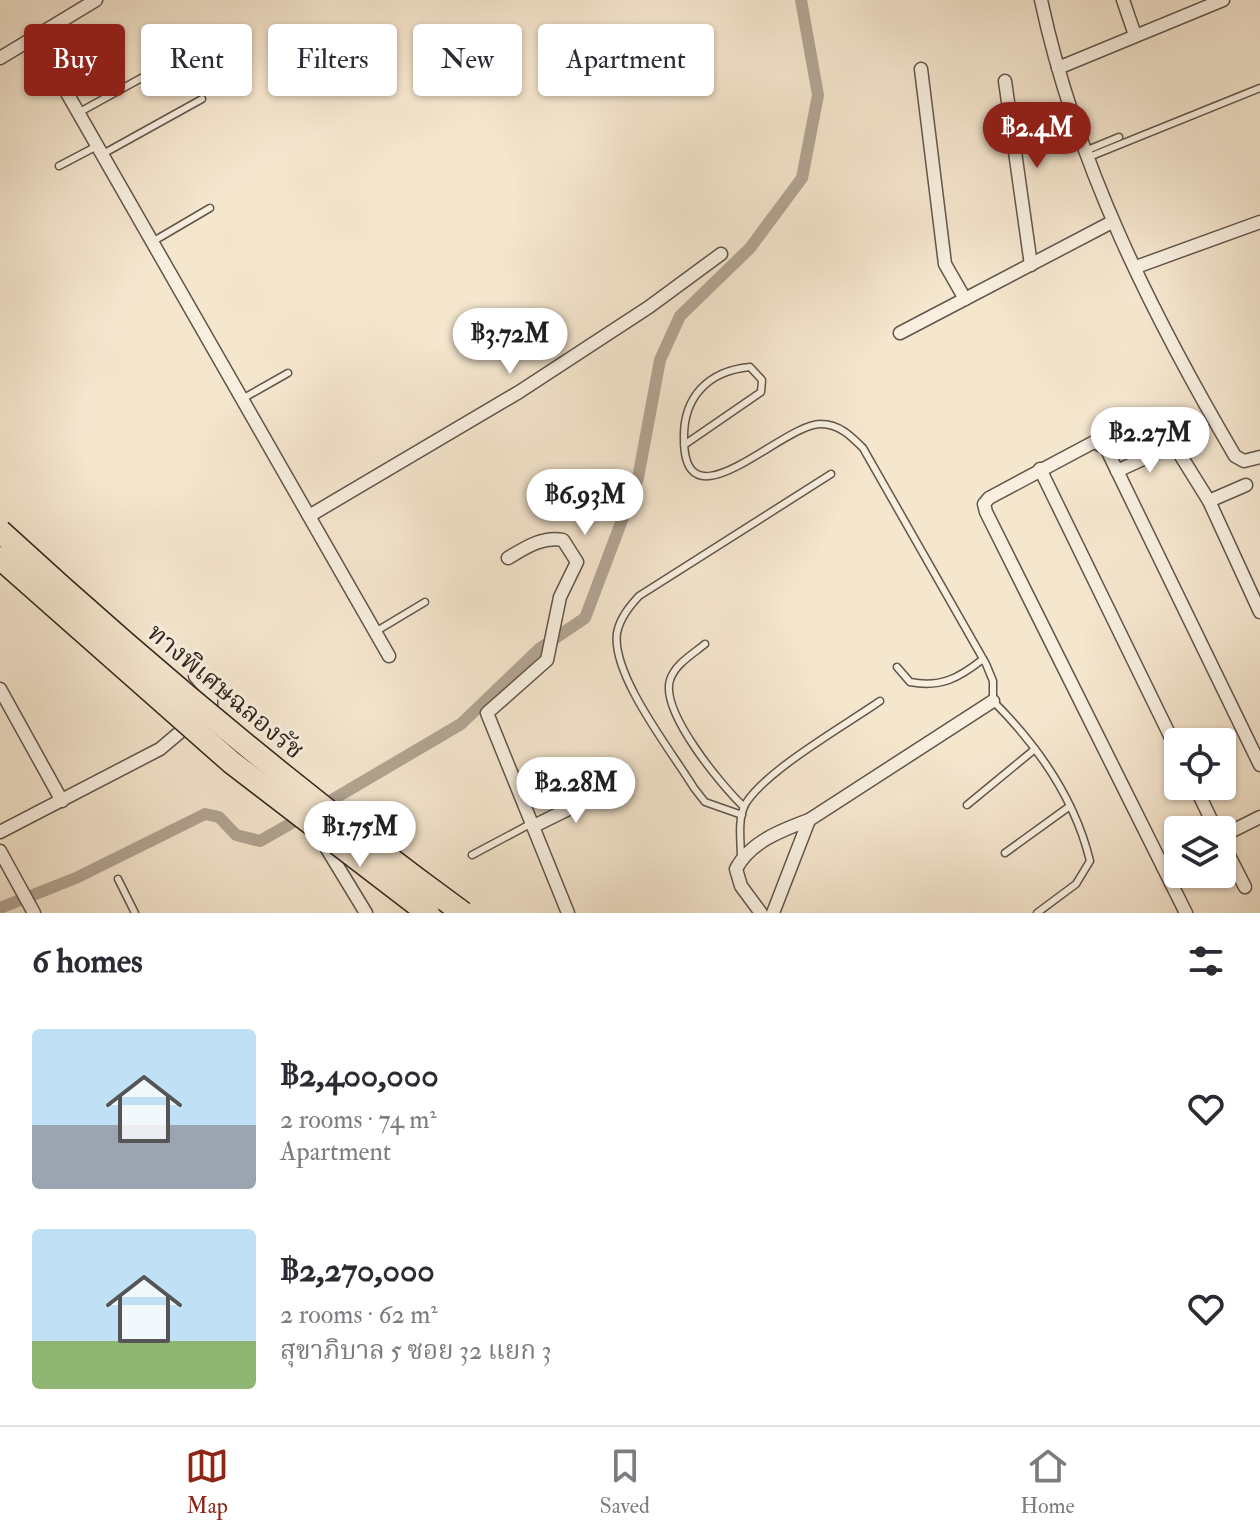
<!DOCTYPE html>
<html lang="en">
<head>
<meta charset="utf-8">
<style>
  body { margin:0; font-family:"IM FELL Double Pica","Noto Serif Thai",serif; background:#f7f7f7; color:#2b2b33; height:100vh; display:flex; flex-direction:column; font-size:30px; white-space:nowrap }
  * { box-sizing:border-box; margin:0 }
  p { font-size:26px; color:#7c7c81 }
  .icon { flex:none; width:44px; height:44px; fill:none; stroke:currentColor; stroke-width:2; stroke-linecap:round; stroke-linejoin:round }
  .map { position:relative; height:913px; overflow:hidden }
  .side { display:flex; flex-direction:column; background:#fff; flex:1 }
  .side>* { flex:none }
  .hud { position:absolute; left:24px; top:24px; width:800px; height:72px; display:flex; gap:16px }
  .controls { position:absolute; left:1164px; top:728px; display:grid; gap:16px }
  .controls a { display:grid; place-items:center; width:72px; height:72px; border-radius:8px; background:#fff; box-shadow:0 2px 6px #0004; font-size:40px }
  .price { position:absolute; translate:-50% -68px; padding:0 18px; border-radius:28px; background:#fff; color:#222; font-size:26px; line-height:52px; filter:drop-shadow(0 2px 4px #0008) }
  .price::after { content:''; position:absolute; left:50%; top:48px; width:24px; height:18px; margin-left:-12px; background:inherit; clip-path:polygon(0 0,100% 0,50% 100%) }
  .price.on { background:#8f2418; color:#fff }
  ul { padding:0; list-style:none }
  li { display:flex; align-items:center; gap:24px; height:200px; padding:0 32px }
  li span { display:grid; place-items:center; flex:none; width:224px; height:160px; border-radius:8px; color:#555 }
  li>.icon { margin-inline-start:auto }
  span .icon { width:96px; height:96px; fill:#fffc; stroke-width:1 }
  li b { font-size:34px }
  h2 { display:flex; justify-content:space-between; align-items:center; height:96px; padding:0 32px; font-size:34px }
  .chip { padding:0 28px; border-radius:8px; background:#fff; box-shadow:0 2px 6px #0004; font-size:28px; line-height:72px }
  .chip.on { background:#8f2418; color:#fff }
  .tabs { display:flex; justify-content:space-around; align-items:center; height:112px; border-top:2px solid #e1e1e2; background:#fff; font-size:22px; color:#7c7c81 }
  .tabs a { display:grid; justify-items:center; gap:4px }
  .tabs .on { color:#8f2418 }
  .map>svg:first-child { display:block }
</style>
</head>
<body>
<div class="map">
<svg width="1260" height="913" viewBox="0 0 1260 913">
  <rect width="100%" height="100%" fill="#f5e6ce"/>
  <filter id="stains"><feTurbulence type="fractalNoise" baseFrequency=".0025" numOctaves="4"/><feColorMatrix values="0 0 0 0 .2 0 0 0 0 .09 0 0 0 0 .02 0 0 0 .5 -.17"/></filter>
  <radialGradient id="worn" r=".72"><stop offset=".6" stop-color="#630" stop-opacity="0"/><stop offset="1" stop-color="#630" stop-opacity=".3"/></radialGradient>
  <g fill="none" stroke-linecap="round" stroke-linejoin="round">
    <g stroke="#b2a492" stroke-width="12">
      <path d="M320 807 461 724 539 649 585 618 638 478 660 360 680 316 750 248 802 178 818 95 801 0"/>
      <path d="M0 908 76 878 205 814 219 817 236 835 260 841 304 816"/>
    </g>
    <defs>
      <g id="lane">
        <path d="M78 113 145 76"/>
        <path d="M1085 151 1119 137"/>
        <path d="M101 155 202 99"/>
        <path d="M1089 157 1260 88"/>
        <path d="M59 166 97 146"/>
        <path d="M152 242 210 208"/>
        <path d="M242 399 288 373"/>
        <path d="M684 445 761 392 762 380 750 367C707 371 683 398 684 439 684 531 783 423 821 424 839 424 851 436 863 448L986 664 993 681V701C1038 746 1075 799 1090 861L1076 884 1037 913"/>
        <path d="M375 632 425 602"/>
        <path d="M705 644C693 654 675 664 670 680 660 712 722 786 744 807"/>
        <path d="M897 667 910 682C941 688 959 678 983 659"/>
        <path d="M967 805 1035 749"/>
        <path d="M742 815 705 802 694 788C672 752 611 675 617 633 620 618 629 607 639 596L831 474"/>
        <path d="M1005 853 1070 806"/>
        <path d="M472 855 532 823"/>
        <path d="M741 858C741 842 737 817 746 803 768 769 844 726 880 701"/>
        <path d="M118 879 135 913"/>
      </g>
      <g id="street">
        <path d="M1041 0C1076 163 1151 313 1235 456L1244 461 1260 457"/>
        <path d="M1123 0 1135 35"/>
        <path d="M35 37 389 656"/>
        <path d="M0 58 96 0"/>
        <path d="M1058 68 1223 0"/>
        <path d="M921 69 945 264 965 299"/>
        <path d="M1005 81 1031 265"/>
        <path d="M1136 267 1260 222"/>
        <path d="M900 333 1112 222"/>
        <path d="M1040 469 1178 752"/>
        <path d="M1117 471 1165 449 1176 448 1209 501 1260 612"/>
        <path d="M1209 501 1246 485"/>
        <path d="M309 516 519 392 649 307 721 254"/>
        <path d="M508 558C525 548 542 536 563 540L577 562 560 597 547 660 487 713 568 913"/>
        <path d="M0 689 62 801"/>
        <path d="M1195 786 1216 830"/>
        <path d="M534 826 603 792"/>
        <path d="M0 832 160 749 211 706V695L195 676"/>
        <path d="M1222 836 1260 817"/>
        <path d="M1222 842 1245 887"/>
        <path d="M324 844 366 913"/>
        <path d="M0 851 34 913"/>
        <path d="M1163 867 1178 859"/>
        <path d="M761 913 741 886 736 869C750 842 782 830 809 820"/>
        <path d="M773 913 809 820 993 701"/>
        <path d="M1186 913 986 512 984 504 989 498 1094 442 1106 448 1260 765"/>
      </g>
    </defs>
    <use href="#lane" stroke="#61554b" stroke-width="9"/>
    <use href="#street" stroke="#61554b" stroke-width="15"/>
    <use href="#lane" stroke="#f8efdf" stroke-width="6"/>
    <use href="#street" stroke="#f8efdf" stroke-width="12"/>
    <defs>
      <g id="highway-bridge">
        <path d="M0 531C148 667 301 795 463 913"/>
        <path d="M0 558 231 762 428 913"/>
      </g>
    </defs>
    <use href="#highway-bridge" stroke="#30251f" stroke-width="25" stroke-linecap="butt"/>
    <use href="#highway-bridge" stroke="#f5e6ce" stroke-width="22"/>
  </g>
  <g text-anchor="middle" stroke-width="6" stroke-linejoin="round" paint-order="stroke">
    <g font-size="26" fill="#30251f" stroke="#f8efdf">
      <text transform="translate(226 691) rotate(40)" y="9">ทางพิเศษฉลองรัช</text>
    </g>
  </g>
  <rect width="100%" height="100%" filter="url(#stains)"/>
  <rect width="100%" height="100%" fill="url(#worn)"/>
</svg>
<div class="controls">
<a><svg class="icon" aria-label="locate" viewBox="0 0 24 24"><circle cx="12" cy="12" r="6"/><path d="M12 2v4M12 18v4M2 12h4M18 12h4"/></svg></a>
<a><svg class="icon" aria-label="layers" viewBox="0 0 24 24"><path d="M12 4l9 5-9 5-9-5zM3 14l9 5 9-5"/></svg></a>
</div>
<b class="price on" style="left:1037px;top:170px">฿2.4M</b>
<b class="price" style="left:510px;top:376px">฿3.72M</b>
<b class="price" style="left:1150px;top:475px">฿2.27M</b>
<b class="price" style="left:585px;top:537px">฿6.93M</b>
<b class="price" style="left:576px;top:825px">฿2.28M</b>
<b class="price" style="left:360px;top:869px">฿1.75M</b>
<div class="hud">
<a class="chip on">Buy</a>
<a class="chip">Rent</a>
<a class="chip">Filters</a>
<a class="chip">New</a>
<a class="chip">Apartment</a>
</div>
</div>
<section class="side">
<h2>6 homes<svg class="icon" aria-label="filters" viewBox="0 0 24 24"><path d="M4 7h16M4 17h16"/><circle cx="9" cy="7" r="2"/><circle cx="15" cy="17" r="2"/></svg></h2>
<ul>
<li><span style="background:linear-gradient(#bfe0f5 60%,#9aa5b1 0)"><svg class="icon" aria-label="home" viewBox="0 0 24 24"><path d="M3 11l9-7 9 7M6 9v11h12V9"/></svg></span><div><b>฿2,400,000</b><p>2 rooms · 74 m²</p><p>Apartment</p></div><svg class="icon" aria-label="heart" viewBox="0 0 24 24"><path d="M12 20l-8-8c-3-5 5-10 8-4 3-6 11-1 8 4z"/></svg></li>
<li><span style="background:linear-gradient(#bfe0f5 70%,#8fb573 0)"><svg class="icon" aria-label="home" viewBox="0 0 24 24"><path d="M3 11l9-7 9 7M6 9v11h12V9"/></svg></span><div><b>฿2,270,000</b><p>2 rooms · 62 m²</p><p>สุขาภิบาล 5 ซอย 32 แยก 3</p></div><svg class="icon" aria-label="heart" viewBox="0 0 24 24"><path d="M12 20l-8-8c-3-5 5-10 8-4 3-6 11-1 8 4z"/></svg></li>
</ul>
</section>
<nav class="tabs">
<a class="on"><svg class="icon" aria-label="map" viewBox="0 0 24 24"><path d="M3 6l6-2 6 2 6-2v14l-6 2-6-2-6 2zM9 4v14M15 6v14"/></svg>Map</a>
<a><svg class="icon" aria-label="saved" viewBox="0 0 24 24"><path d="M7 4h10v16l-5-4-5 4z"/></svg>Saved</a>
<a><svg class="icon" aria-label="home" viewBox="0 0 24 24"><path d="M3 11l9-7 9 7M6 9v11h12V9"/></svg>Home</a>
</nav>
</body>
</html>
